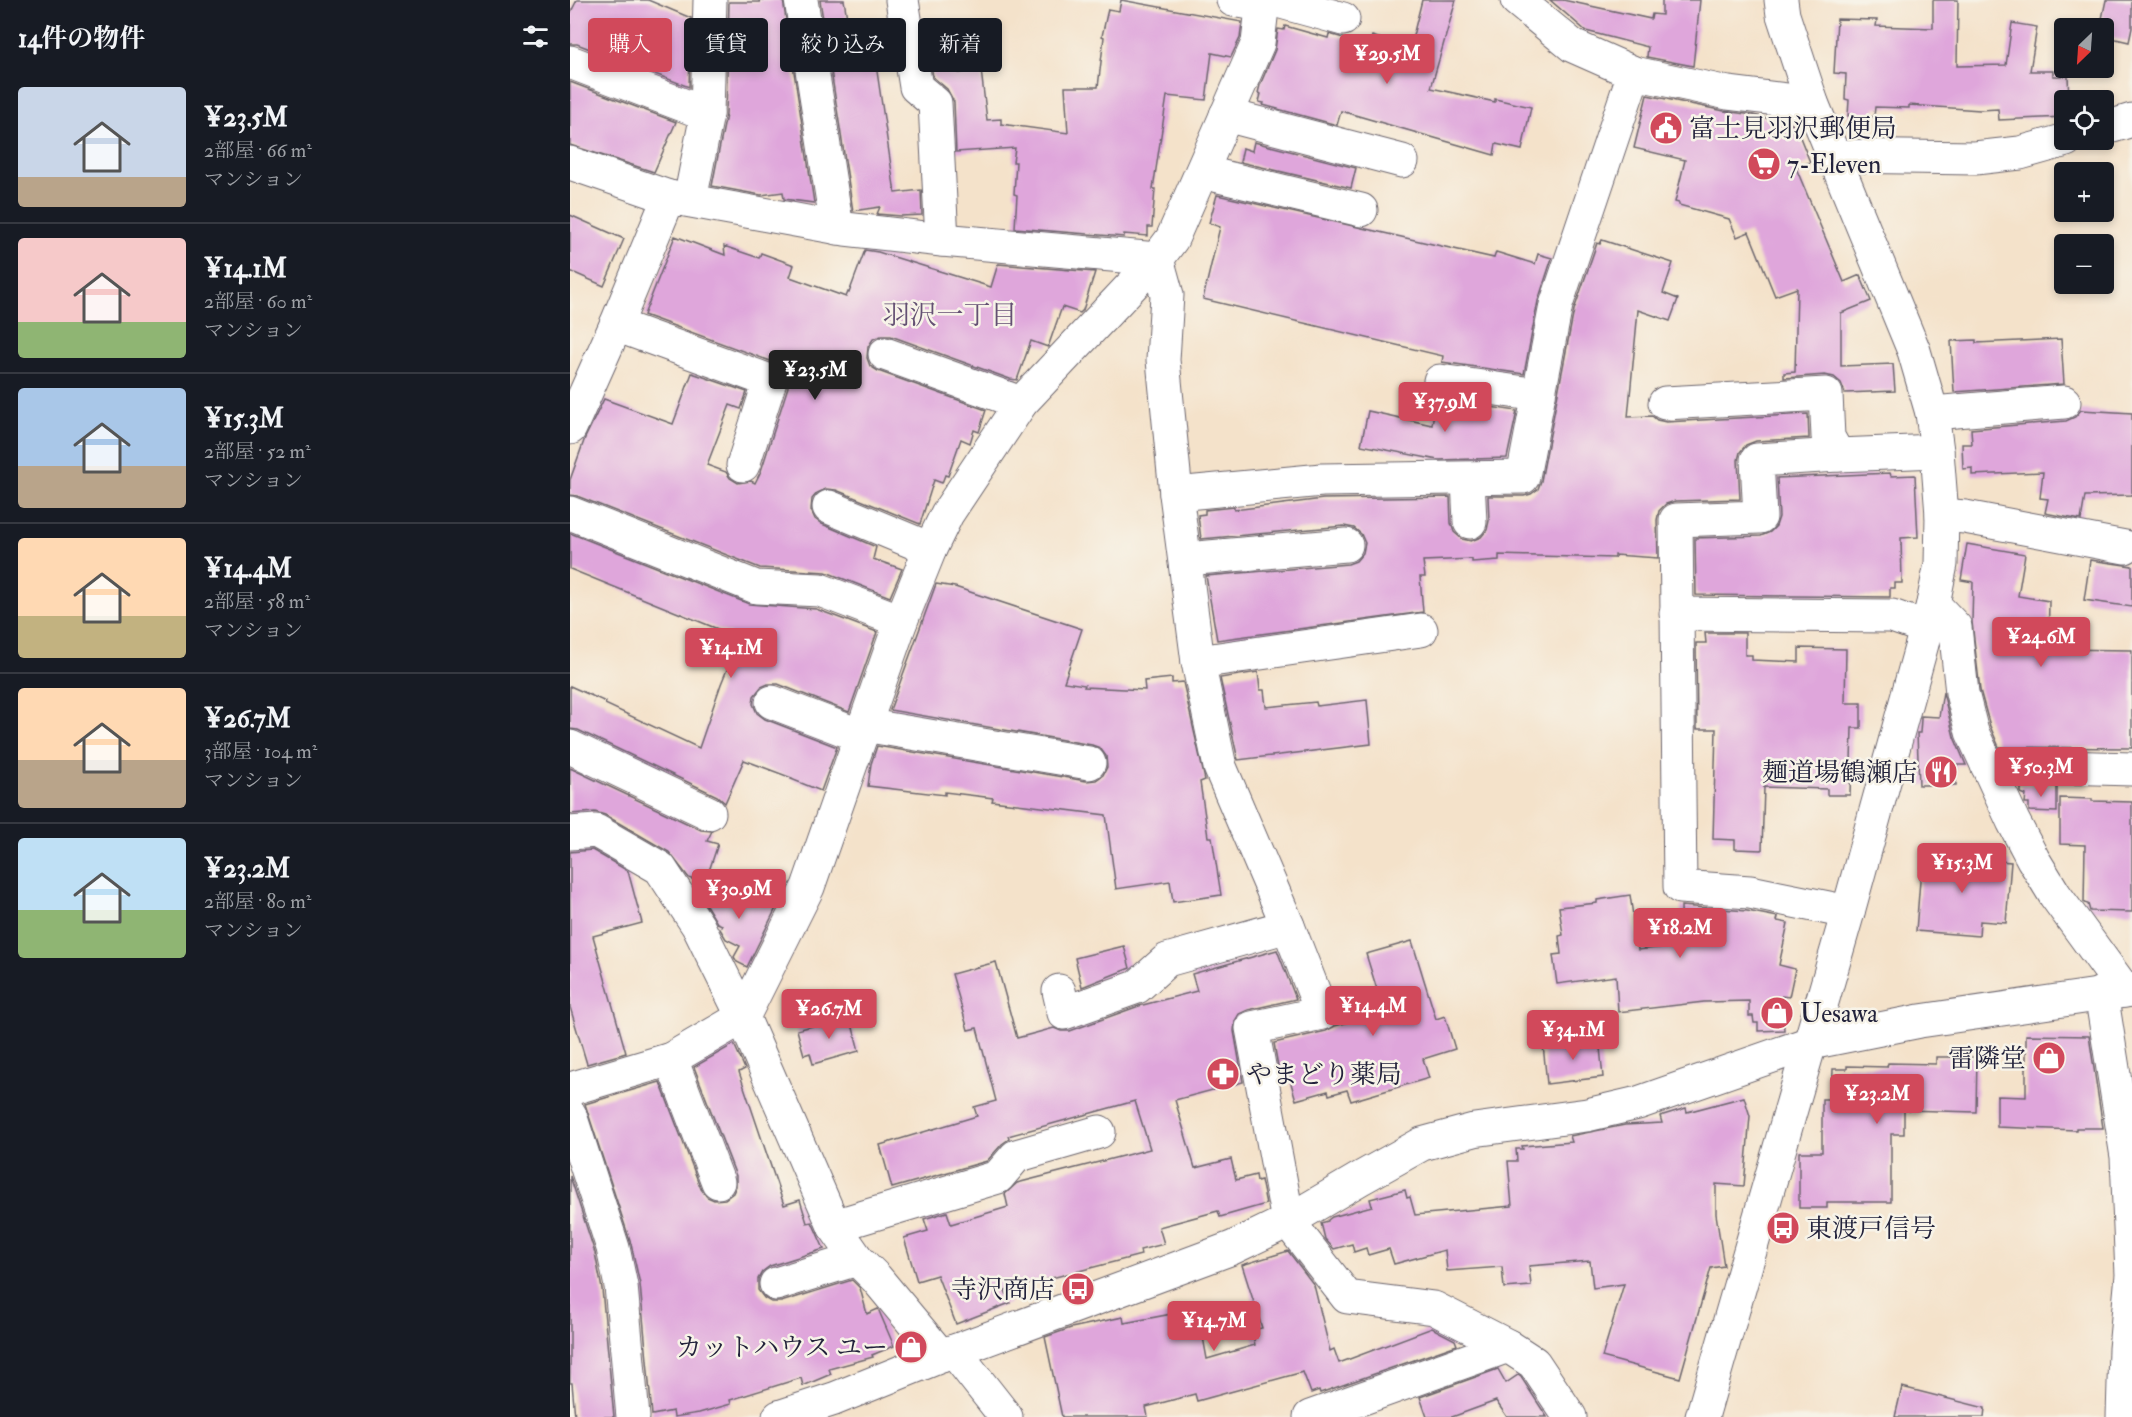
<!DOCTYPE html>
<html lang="ja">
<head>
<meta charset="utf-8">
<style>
  body { margin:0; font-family:"IM FELL Double Pica","Noto Serif JP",serif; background:#20242c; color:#f1f3f6; height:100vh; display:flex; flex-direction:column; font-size:22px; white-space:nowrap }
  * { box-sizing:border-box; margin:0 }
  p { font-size:20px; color:#9ea1a6 }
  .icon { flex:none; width:33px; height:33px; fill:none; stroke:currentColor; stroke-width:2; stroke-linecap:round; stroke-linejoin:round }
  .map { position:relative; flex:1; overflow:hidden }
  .side { display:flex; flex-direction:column; background:#171b24; width:570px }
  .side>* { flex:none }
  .banner { position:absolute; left:18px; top:18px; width:570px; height:54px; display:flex; gap:12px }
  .needle { width:39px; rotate:205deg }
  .fabs { position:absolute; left:1484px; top:18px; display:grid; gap:12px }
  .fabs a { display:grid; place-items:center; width:60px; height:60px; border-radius:6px; background:#171b24; box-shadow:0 3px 9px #0003; font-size:30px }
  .price { position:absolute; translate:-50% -51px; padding:0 14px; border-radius:6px; background:#d1495b; color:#fff; font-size:20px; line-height:39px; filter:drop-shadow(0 2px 3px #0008) }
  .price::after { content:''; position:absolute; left:50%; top:36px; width:18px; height:14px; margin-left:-9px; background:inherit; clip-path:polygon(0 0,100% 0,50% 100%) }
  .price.on { background:#222; color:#fff }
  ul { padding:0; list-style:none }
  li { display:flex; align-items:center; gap:18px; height:150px; padding:0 18px }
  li+li { border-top:2px solid #363941 }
  li span { display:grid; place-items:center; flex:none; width:168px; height:120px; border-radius:6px; color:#555 }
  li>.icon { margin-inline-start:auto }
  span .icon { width:72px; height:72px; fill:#fffc; stroke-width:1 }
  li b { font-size:26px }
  h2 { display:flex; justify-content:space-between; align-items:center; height:72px; padding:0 18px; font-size:26px }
  .chip { padding:0 21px; border-radius:6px; background:#171b24; box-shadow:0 3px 9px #0003; font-size:21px; line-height:54px }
  .chip.on { background:#d1495b; color:#fff }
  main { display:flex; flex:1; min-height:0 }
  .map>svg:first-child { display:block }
</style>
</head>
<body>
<main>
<section class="side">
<h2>14件の物件<svg class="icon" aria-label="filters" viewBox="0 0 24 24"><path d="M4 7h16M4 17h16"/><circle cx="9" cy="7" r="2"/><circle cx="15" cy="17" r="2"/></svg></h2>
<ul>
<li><span style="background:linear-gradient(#c9d6e8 75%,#b9a48a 0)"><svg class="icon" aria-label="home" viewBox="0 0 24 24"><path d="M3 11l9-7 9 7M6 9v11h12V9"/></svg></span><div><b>¥23.5M</b><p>2部屋 · 66 m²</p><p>マンション</p></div></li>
<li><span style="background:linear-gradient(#f6c9c9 70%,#8fb573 0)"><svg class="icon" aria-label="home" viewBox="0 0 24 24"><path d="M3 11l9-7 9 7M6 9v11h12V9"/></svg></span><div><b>¥14.1M</b><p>2部屋 · 60 m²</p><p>マンション</p></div></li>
<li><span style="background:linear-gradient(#a9c7e8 65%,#b9a48a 0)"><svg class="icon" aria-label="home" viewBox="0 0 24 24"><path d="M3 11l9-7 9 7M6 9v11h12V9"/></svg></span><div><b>¥15.3M</b><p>2部屋 · 52 m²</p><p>マンション</p></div></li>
<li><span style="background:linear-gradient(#ffd9b3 65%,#c2b280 0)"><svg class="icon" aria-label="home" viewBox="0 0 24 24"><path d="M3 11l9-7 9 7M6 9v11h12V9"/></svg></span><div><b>¥14.4M</b><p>2部屋 · 58 m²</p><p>マンション</p></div></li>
<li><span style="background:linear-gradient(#ffd9b3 60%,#b9a48a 0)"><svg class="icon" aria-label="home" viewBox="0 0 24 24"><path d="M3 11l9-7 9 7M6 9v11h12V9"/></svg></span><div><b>¥26.7M</b><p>3部屋 · 104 m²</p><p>マンション</p></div></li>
<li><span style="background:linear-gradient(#bfe0f5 60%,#8fb573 0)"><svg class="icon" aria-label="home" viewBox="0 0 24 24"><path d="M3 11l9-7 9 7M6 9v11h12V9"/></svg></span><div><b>¥23.2M</b><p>2部屋 · 80 m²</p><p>マンション</p></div></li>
</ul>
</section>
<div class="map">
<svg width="1562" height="1417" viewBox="0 0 1562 1417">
  <rect width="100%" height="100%" fill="#f7f3e8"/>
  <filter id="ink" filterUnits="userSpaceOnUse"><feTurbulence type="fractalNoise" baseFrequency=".0167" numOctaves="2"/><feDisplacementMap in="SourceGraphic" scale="12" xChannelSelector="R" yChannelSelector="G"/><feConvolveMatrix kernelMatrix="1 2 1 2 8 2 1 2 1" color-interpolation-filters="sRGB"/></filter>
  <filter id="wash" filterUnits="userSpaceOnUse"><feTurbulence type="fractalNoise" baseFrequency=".008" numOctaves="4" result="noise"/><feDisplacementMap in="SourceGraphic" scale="24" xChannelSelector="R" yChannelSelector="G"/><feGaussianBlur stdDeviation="1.35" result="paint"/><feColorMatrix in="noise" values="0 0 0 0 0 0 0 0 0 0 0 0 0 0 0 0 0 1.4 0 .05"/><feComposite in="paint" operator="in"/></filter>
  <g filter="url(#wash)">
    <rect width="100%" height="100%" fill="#f4e2ca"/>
    <g id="blocks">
      <g fill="#dfa6db">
        <path d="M7 0H78L121 18 119 87 7 44H0V14Z"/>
        <path d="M189 0H213L244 203 214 199 213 192 191 195 142 186 156 115 159 2H190Z"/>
        <path d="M250 0H274L283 54 304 51 325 193 351 190 352 215 331 216 307 214 310 207 283 211Z"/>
        <path d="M551 0 672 22 670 38 661 57 642 53 636 100 597 96 583 189H585L582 227H578V236L554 234V237L445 228 447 195 444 194 446 162H443L445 148 386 152 384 102 377 89 363 77 356 30 377 28 378 43 386 42 389 73 411 70 417 120 431 119V124L498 133 495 87H528L534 37 532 36 538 9 549 11Z"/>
        <path d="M852 0H886L861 88 925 102V99L961 107 952 150 926 144 924 155 771 111 767 125 693 105 694 103 689 102 691 94 688 93 690 85 705 50 708 29 714 30 715 26 758 38 759 34 799 45 802 36 840 48Z"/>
        <path d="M980 0H993L1081 19 1082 14 1092 15V0H1130L1123 66 1077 57 1078 47 1016 31Z"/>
        <path d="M1363 0H1388L1387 66 1436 65 1442 23 1467 27 1460 71H1483V76H1498L1499 100H1494V117L1429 120 1428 109 1410 110 1339 105V108L1305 107 1304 117 1278 116 1279 100 1275 99 1276 74 1264 73 1267 19 1307 20 1306 26 1363 28Z"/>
        <path d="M1536 0H1562V28L1559 42 1533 36V28H1530Z"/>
        <path d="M0 82 106 122 84 172 0 145Z"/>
        <path d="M1077 95 1154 111 1183 115 1225 125 1240 162 1226 168 1274 282 1290 275 1301 301 1271 313V366L1323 364 1325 391 1275 393 1271 383 1264 377 1255 375 1214 378V373L1225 372 1227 288 1205 296 1179 232 1167 237 1159 219 1109 205V203L1105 202 1115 160 1064 148Z"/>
        <path d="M684 142 786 168 781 188 670 162 673 148 682 151Z"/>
        <path d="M647 195 924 258 926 252 965 264 968 254 982 258 968 301 954 374 872 362 873 356 633 299 650 227 639 223Z"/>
        <path d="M0 215 54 239 34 286 0 271Z"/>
        <path d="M105 236 155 255 154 246 189 258 191 253 224 265 220 277 276 297 278 292 279 293 295 250 308 252 421 287 428 264 525 272 513 310 510 313 492 307 478 347 461 341 447 380 440 379 321 336H311L303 339 298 347 297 358 300 366 308 371 416 410 409 432 404 430 400 443 391 439 378 476 375 475 372 483 364 480 350 524 266 490 256 489 247 493 242 499 241 510 245 519 252 524 306 547 303 559 332 569 320 597 256 572 190 568 7 496 0 495V480L15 438 34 399 103 424 122 373 177 392 171 409 160 405 137 465 156 472 160 478 168 483 181 481 185 483 191 471 218 387V377L214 368 206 363 74 315Z"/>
        <path d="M1032 240 1103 263 1093 293 1108 299 1100 321 1068 310 1058 417 1082 416 1087 420 1096 422 1238 414 1239 438 1186 441 1176 445 1170 452 1168 460 1170 499 1105 501 1096 504 1089 511 1087 520 1088 558 1045 555V558L929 555V560L902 562V559L853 561 855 577H850L853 612 647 640 636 576 778 564 786 561 793 553 795 543 791 534 784 528 774 526 631 539 628 515 635 514V510L664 507V510L753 499 880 497 881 523 884 532 892 539 901 541 911 537 917 530 919 521 918 496H954L961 494 968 489 971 481 1004 310 1027 243 1030 244Z"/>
        <path d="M1491 339 1494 384 1384 392 1381 341 1406 340V343Z"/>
        <path d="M866 399 947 411 937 458 868 460 791 445 798 411 862 425Z"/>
        <path d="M1511 410 1562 413V495L1515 496 1511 520 1475 513 1478 499 1470 498 1473 472 1402 475V468L1393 469 1392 444H1402L1401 429 1496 421 1505 417Z"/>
        <path d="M1320 473 1321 476 1345 475 1348 537 1331 538 1332 583H1325V588H1320V597L1126 595 1125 538 1191 536 1200 532 1206 526 1209 517 1207 478Z"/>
        <path d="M0 533 179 604 246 609 307 632 279 712 208 684H198L191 687 184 696 183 704 187 713 195 719 267 747 251 791 221 779 222 778 174 760 155 803 147 796 8 730 0 729V686L36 702 35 704 129 748 151 684 170 638 0 569Z"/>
        <path d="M1397 544 1455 554 1448 596 1479 601 1478 649 1562 650V748L1429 747 1420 726 1410 690 1402 622 1403 582 1391 580Z"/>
        <path d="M1520 560 1562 566V607L1514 600Z"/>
        <path d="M366 584 385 587 512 629 494 682 515 685 514 687 575 690 574 681 602 678V683L613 682 635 780 630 782 638 837H642L651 895 603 902 600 881 546 889 536 815 422 801 423 798 375 792V795L298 786 301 764 307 746 516 781 526 780 533 775 537 767 536 756 530 748 522 745 320 710Z"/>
        <path d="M1135 633H1175V655H1182V660L1229 662V648L1276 649 1275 703H1291V728H1282L1280 795H1257V789L1194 787 1192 850 1165 849V840L1143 839 1146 729H1127L1126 643H1136Z"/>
        <path d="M688 672 690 690H694L696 707 746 702 747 706 797 700 801 744 668 760 650 678Z"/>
        <path d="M1373 692 1384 737 1396 765H1386V785H1349L1347 733H1350L1351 719V716L1369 717Z"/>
        <path d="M0 768 131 830 142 831 137 841 148 844 135 883 119 878 99 852 35 815 25 812 0 814Z"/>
        <path d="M1451 785 1487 786V812L1459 811V803H1455L1456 795 1451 793Z"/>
        <path d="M1490 798 1522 799V801L1562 802V912L1520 911 1518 904 1514 903 1515 845 1490 844Z"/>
        <path d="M22 850 58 871 72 923 23 936 56 1053 17 1064 0 1007V852Z"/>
        <path d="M1352 855 1441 862 1436 923 1410 921 1409 936 1346 931Z"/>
        <path d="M141 882 190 906 192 901 206 908 177 967 167 962 164 957 170 946 156 939 150 929 152 925 147 923 133 900Z"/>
        <path d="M1060 895 1068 950 1112 945 1111 906 1177 911 1208 917 1207 921 1218 923 1209 965 1225 969 1219 997 1212 996 1214 1030 1188 1031V1023H1184L1183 1016H1179V1001L1134 1002 1048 1012 1046 976 987 984 983 955 991 954 989 936 993 935 989 907 1027 903V900Z"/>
        <path d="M842 941 866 1019 875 1016 885 1049 853 1059 859 1078 781 1101 777 1090 759 1095 758 1091 726 1100 717 1070 709 1072 704 1043 756 1031 765 1026 814 1012 796 954Z"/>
        <path d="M554 946 560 968 512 987 505 958Z"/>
        <path d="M707 950 726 999 678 1010 669 1014 665 1021 664 1031 673 1082 605 1100 625 1168 661 1159 666 1180 686 1175 687 1181 691 1180 696 1204 650 1217 648 1211 589 1227 594 1244 570 1250 571 1255 435 1290 440 1303 386 1324 367 1275 347 1281 334 1238 358 1231 354 1219 377 1212 381 1224 438 1207 435 1194 447 1183 580 1149 565 1101 438 1136 439 1139 432 1144 417 1161 322 1188 310 1145 407 1116 404 1107 426 1101 407 1028 398 1030 382 974 426 962 447 1038 484 1028 491 1031H500L569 1006 627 991 622 974Z"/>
        <path d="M277 1017 278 1021 281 1020 289 1051 243 1064 240 1053 234 1055 227 1030Z"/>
        <path d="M1456 1035 1519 1036 1533 1128H1506V1130L1427 1127V1096L1456 1097Z"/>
        <path d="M1029 1038 1033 1077 977 1084 973 1045Z"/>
        <path d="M164 1044 175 1069 169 1072 214 1205 230 1200 237 1223 242 1222 254 1249 200 1266 192 1272 188 1279V1290L194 1298 201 1302H211L282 1280 290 1288 297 1314 308 1309 309 1311 324 1346 302 1355 303 1357 259 1369 261 1374 233 1386 231 1378 160 1400 161 1404 129 1413 104 1417 103 1411 82 1415 70 1284 61 1244 15 1104 90 1082 131 1189 137 1197 144 1200 155 1199 163 1193 166 1186V1176L124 1067Z"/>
        <path d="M1366 1057H1407L1406 1112 1334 1110V1134H1321V1202H1257V1208H1229V1152H1252V1099H1262L1263 1069H1277V1066L1317 1067 1318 1063 1366 1064Z"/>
        <path d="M1174 1097 1180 1116 1174 1186 1146 1184V1214L1154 1266 1141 1268 1110 1378 1032 1357 1054 1284 1023 1288 1020 1261 959 1266 961 1286 934 1288 932 1267 877 1271 875 1250 824 1264 819 1249 798 1255 796 1248 784 1252 782 1244 764 1249 755 1239 751 1223 758 1221V1220L762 1217 802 1206 800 1199 835 1190 837 1198 840 1197 845 1215 942 1206 938 1161H947L946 1149H953L952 1146 1002 1142 1000 1136 1055 1125 1092 1123 1090 1116 1116 1108 1117 1112Z"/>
        <path d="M0 1176 25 1253 32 1289 44 1417H5L2 1383H0Z"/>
        <path d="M718 1251 744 1285 760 1351 764 1349 769 1363 862 1328 885 1340 887 1345 750 1393 749 1390 741 1393 733 1372 627 1401 625 1394 576 1407 578 1417H492L475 1337 501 1328 553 1317 554 1323 628 1309 637 1359 685 1345 682 1330 692 1328 672 1265Z"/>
        <path d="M928 1369 936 1383 948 1375 951 1377 977 1417H937L926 1401 882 1417H857L850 1397Z"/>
        <path d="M1332 1387 1415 1408 1414 1417H1325Z"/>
      </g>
    </g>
  </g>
  <g filter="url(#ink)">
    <use href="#blocks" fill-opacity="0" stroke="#6c656d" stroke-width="1.5"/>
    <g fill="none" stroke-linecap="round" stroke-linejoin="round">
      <defs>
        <g id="minor">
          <path d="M231 0 267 228"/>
          <path d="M332 0 346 87 365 103 372 240"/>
          <path d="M663 0 692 5"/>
          <path d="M704 0 773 19"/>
          <path d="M947 0 1003 46 1064 73 1158 93 1242 103"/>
          <path d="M0 62 137 114"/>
          <path d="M656 115 832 161"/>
          <path d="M1533 129 1562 120"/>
          <path d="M1265 156 1405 158 1450 153 1496 140"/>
          <path d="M0 163 99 197 275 229 372 240 587 259"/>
          <path d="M632 172 791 210"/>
          <path d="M120 200 137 114 140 0"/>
          <path d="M587 259 597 295 593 360 606 494 628 662 650 767 718 926 752 1013 682 1028 718 1221 777 1297 864 1308 938 1346"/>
          <path d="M46 325 200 381 173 465"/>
          <path d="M315 354 451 403"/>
          <path d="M870 381 969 395"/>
          <path d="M1095 403 1256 394 1258 437 1268 455 1367 451"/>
          <path d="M1362 413 1494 402"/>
          <path d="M0 428 46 325 99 197"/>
          <path d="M1268 455 1187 460 1190 517 1106 520 1110 887 1180 892 1278 912"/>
          <path d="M898 479 900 522"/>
          <path d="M606 494 752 480 953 477 986 305 1064 73"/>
          <path d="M259 507 360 549"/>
          <path d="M0 513 186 587 250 590 331 621"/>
          <path d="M1372 515 1395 517 1555 547"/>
          <path d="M616 559 776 545"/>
          <path d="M1363 604 1385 627 1392 693 1402 732 1443 821 1463 859 1485 895 1555 991"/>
          <path d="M1106 614 1322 616 1356 628"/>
          <path d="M628 662 851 630"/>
          <path d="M202 702 291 736"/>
          <path d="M294 725 519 763"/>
          <path d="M0 747 139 813"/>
          <path d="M1417 765 1562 769"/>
          <path d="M0 833 26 831 90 868 128 926 173 1017 264 1226 287 1259 306 1278 371 1356"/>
          <path d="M489 991 494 1013 567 987 597 960 718 926"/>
          <path d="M1531 993 1557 1157 1562 1275 1555 1349 1553 1417"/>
          <path d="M101 1059 148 1182"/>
          <path d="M0 1089 101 1059 173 1017 238 887 331 621 360 549 377 514 451 403 587 259 602 239 688 43 693 0"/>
          <path d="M0 1115 43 1248 51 1286 63 1417"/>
          <path d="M264 1226 428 1177 446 1156 529 1132"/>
          <path d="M206 1284 287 1259"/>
          <path d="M384 1351 436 1417"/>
          <path d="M209 1417 264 1399 371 1356 662 1248 718 1221 791 1178 852 1144 904 1130 1017 1115 1068 1103 1240 1043 1350 1021 1562 990"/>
          <path d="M740 1417 938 1346 964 1363 1000 1417"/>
          <path d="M1132 1417 1278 912 1363 604 1371 564 1372 515 1367 451 1362 413 1344 351 1242 103 1213 15 1211 0"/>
        </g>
      </defs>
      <use href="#minor" stroke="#6c656d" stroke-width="35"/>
      <use href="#minor" stroke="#fff" stroke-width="33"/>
    </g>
  </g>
  <defs>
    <symbol id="civic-disc" viewBox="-11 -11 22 22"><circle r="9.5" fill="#d1495b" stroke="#f7f3e8"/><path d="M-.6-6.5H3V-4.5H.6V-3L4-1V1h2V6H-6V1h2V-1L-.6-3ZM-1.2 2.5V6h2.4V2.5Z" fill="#fff"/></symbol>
    <symbol id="supermarket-disc" viewBox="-11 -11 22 22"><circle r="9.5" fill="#d1495b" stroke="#f7f3e8"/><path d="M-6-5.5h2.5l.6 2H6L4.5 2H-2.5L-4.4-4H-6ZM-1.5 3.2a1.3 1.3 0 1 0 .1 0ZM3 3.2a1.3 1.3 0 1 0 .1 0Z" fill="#fff"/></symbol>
    <symbol id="restaurant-disc" viewBox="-11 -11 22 22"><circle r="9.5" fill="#d1495b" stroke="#f7f3e8"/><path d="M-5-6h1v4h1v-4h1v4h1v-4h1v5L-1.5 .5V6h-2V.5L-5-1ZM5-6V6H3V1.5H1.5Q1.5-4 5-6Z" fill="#fff"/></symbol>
    <symbol id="shop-disc" viewBox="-11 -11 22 22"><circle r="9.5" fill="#d1495b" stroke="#f7f3e8"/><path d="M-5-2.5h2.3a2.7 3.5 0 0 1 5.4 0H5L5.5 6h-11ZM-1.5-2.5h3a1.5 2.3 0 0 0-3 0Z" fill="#fff"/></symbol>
    <symbol id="pharmacy-disc" viewBox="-11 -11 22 22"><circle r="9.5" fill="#d1495b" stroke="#f7f3e8"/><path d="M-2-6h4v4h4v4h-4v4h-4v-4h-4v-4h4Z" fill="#fff"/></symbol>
    <symbol id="bus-disc" viewBox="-11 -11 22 22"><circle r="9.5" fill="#d1495b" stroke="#f7f3e8"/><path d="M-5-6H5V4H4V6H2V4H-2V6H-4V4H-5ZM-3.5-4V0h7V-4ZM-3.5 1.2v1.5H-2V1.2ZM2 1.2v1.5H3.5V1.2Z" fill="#fff"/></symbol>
  </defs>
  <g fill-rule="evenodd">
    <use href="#civic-disc" x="1077" y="109" width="38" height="38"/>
    <use href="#supermarket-disc" x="1175" y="145" width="38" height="38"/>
    <use href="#restaurant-disc" x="1352" y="753" width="38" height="38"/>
    <use href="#shop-disc" x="1188" y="994" width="38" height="38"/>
    <use href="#shop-disc" x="1460" y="1039" width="38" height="38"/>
    <use href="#pharmacy-disc" x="634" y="1055" width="38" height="38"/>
    <use href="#bus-disc" x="1194" y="1209" width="38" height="38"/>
    <use href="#bus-disc" x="489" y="1270" width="38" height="38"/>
    <use href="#shop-disc" x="322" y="1328" width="38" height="38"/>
  </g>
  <g text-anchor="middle" stroke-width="5" stroke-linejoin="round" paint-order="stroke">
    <g font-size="26" fill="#22223b" stroke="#f7f3e8" text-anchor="start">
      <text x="1119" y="137">富士見羽沢郵便局</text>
      <text x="1217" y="173">7-Eleven</text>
      <text x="1348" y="781" text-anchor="end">麺道場鶴瀬店</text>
      <text x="1230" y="1022">Uesawa</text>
      <text x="1456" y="1067" text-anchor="end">雷隣堂</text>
      <text x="676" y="1083">やまどり薬局</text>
      <text x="1236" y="1237">東渡戸信号</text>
      <text x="485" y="1298" text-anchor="end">寺沢商店</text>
      <text x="318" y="1356" text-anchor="end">カットハウス ユー</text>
    </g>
    <g font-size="27" fill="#645073" stroke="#f7f3e8">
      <text x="380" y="324">羽沢一丁目</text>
    </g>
  </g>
</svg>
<div class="fabs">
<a><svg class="needle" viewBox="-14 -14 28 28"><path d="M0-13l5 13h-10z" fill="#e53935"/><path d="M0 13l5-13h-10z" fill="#9ea1a6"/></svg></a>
<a><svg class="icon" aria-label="locate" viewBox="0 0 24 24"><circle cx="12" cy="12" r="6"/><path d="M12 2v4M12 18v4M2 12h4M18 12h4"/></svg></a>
<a>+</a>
<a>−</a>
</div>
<b class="price" style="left:817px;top:85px">¥29.5M</b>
<b class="price on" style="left:245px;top:401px">¥23.5M</b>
<b class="price" style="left:875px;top:433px">¥37.9M</b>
<b class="price" style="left:1471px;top:668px">¥24.6M</b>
<b class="price" style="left:161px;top:679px">¥14.1M</b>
<b class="price" style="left:1471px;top:798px">¥50.3M</b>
<b class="price" style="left:1392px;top:894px">¥15.3M</b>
<b class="price" style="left:169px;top:920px">¥30.9M</b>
<b class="price" style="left:1110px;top:959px">¥18.2M</b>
<b class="price" style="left:803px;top:1037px">¥14.4M</b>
<b class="price" style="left:259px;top:1040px">¥26.7M</b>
<b class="price" style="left:1003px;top:1061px">¥34.1M</b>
<b class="price" style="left:1307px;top:1125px">¥23.2M</b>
<b class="price" style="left:644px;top:1352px">¥14.7M</b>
<div class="banner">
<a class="chip on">購入</a>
<a class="chip">賃貸</a>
<a class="chip">絞り込み</a>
<a class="chip">新着</a>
</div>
</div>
</main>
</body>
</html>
